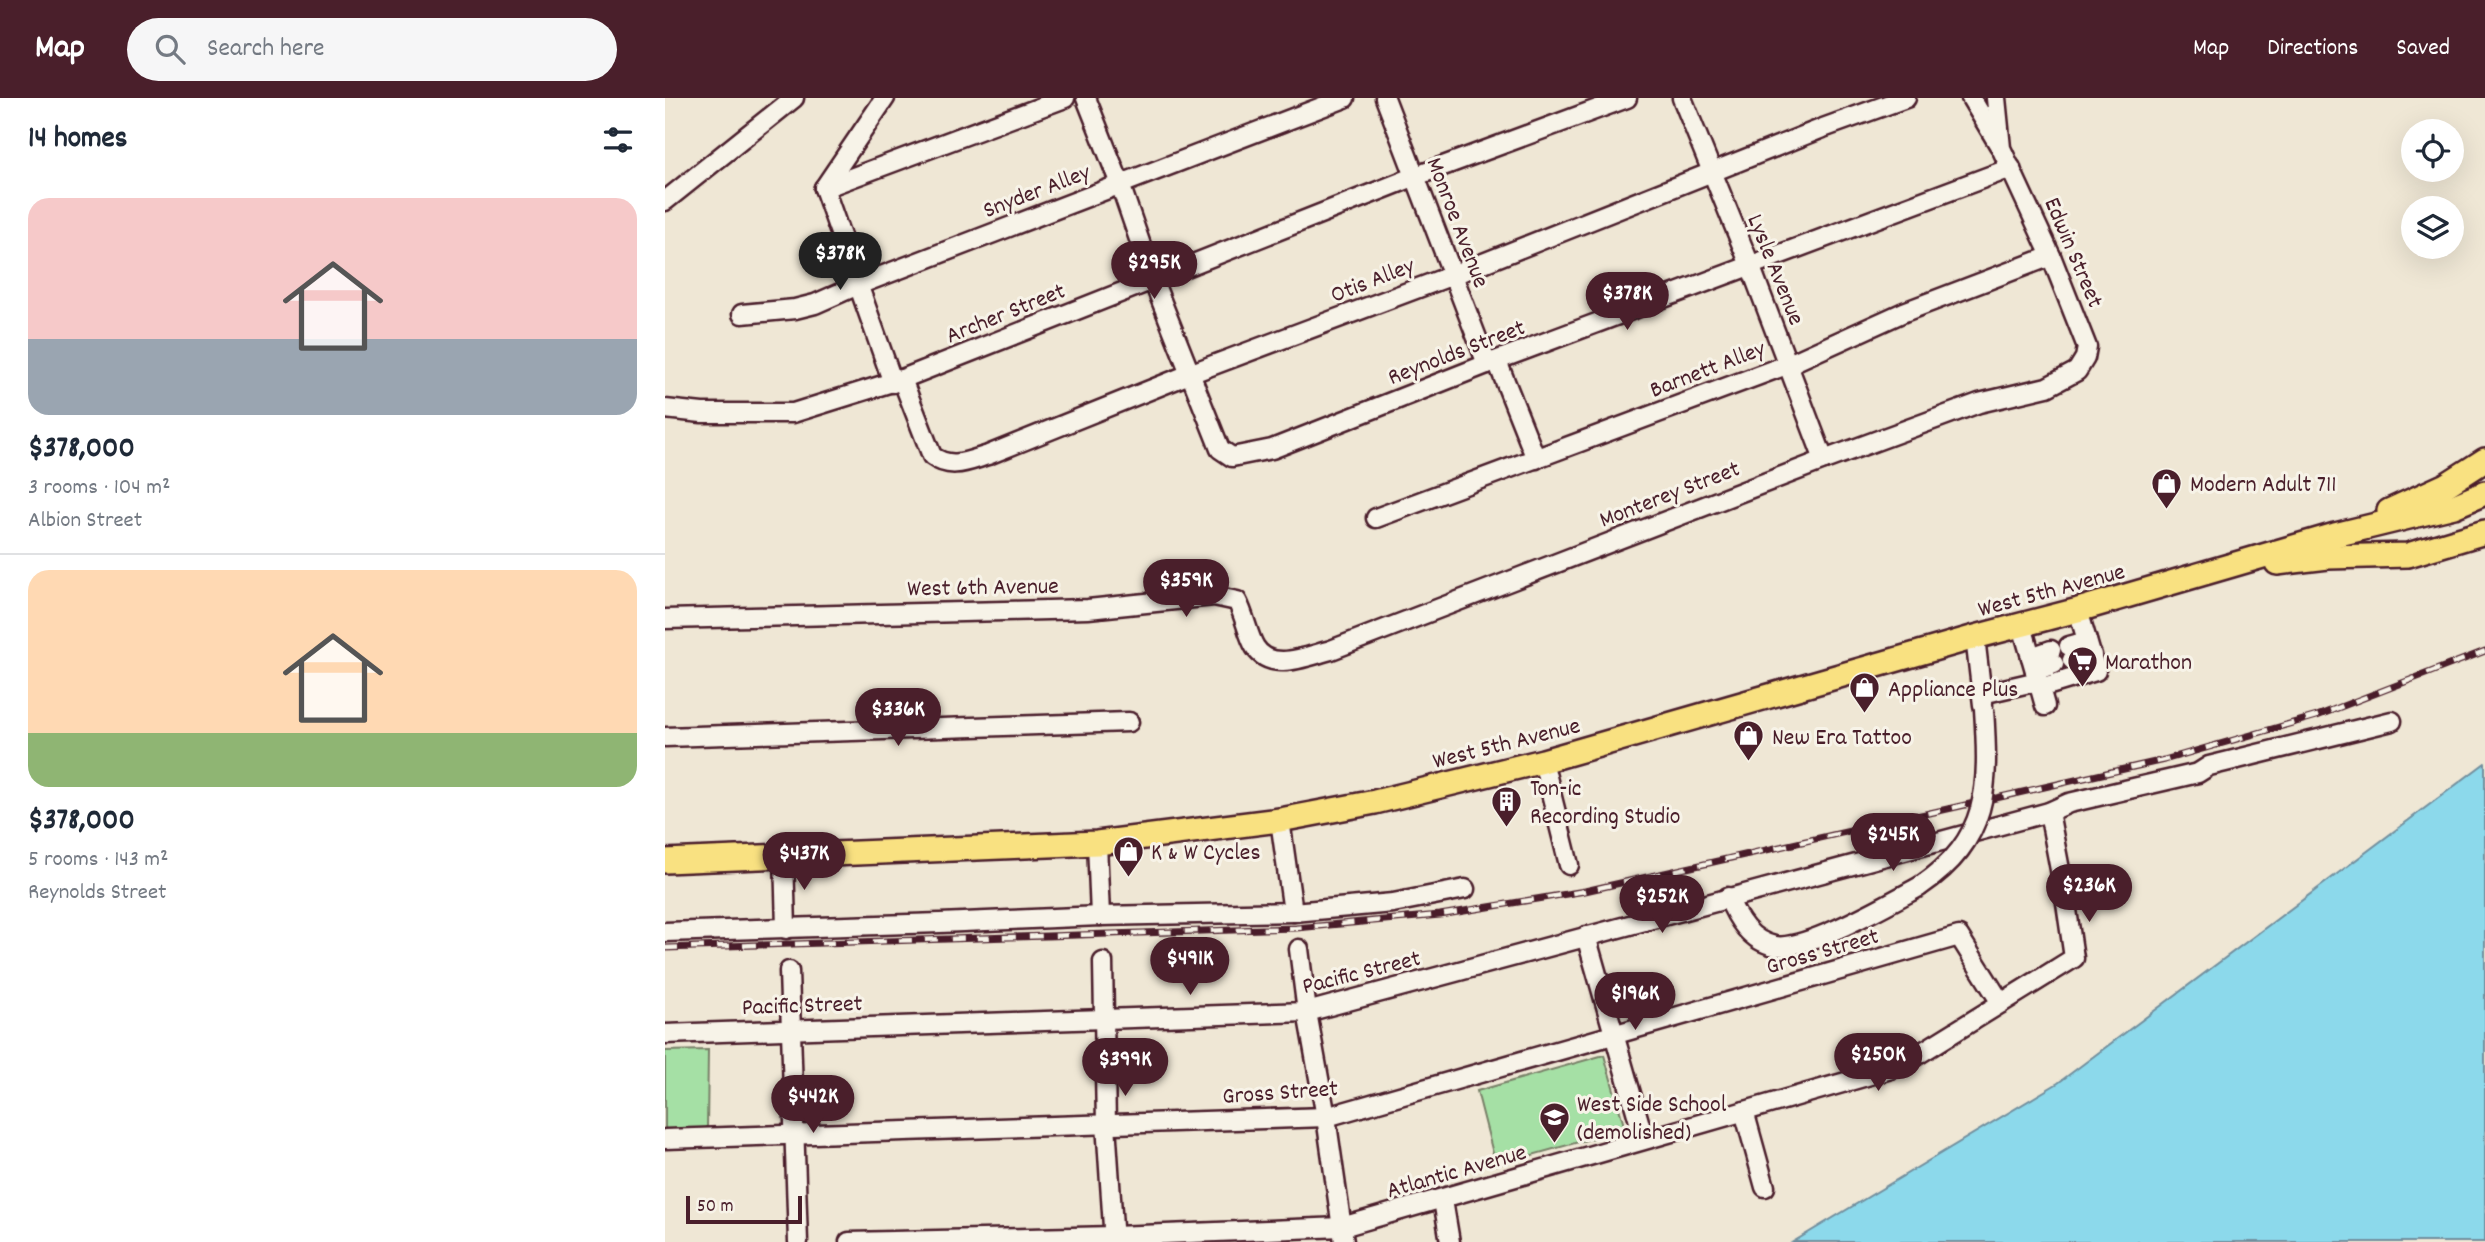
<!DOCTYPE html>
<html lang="en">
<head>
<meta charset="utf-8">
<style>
  body { margin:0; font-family:Dekko,sans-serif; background:#f6f6f7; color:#1f2937; height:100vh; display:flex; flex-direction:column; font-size:26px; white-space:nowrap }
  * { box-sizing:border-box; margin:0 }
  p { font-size:23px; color:#747a83 }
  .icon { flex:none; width:38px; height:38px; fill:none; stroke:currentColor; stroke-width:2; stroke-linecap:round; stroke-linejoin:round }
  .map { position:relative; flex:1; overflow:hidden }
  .details { display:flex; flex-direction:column; background:#fff; width:665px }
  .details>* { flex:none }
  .fabs { position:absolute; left:1736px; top:21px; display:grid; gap:14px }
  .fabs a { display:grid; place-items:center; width:63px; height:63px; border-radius:50%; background:#fff; box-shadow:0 7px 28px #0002; font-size:35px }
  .scale { position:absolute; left:21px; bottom:18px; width:116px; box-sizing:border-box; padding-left:7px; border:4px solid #4a1f2b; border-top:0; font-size:19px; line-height:24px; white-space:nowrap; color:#4a1f2b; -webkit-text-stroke:5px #f7f3e8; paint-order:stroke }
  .price { position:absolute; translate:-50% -60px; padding:0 16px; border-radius:24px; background:#4a1f2b; color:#fff; font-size:23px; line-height:46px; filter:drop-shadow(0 2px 4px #0008) }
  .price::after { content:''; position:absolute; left:50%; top:42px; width:21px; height:16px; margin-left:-10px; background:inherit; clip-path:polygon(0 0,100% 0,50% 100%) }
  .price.active { background:#222; color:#fff }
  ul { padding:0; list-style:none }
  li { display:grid; align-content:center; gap:14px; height:371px; padding:0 28px }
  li+li { border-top:2px solid #e0e1e3 }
  li span { display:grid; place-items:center; height:217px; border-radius:21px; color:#555 }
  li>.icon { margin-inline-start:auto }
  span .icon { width:126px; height:126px; fill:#fffc; stroke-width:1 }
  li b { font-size:30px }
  h2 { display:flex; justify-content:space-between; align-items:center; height:84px; padding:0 28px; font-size:30px }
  header { display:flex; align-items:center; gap:42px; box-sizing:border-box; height:98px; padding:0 35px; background:#4a1f2b; color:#fff }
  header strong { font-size:33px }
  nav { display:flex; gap:38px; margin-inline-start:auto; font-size:24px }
  .search { width:490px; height:63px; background:#f6f6f7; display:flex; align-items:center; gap:18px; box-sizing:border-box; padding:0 24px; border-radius:38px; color:#747a83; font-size:26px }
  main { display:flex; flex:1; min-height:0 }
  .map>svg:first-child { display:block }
</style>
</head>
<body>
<header>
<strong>Map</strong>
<div class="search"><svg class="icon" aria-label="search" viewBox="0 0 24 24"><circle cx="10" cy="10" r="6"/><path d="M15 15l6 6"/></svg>Search here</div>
<nav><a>Map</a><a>Directions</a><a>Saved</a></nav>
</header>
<main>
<section class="details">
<h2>14 homes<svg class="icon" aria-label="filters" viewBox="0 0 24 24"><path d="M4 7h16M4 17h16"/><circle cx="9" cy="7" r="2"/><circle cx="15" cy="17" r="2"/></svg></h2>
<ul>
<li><span style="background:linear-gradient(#f6c9c9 65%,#9aa5b1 0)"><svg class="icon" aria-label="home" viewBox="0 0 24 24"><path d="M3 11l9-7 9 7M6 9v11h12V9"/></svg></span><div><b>$378,000</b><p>3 rooms · 104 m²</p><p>Albion Street</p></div></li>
<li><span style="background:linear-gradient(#ffd9b3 75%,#8fb573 0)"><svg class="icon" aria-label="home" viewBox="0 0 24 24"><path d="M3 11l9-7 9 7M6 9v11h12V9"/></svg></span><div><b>$378,000</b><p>5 rooms · 143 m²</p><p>Reynolds Street</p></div></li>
</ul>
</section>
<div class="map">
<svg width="1820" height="1144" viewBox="0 0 1820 1144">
  <rect width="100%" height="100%" fill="#efe7d5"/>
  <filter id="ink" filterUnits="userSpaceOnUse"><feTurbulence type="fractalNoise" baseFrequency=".0143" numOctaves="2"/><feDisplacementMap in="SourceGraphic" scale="14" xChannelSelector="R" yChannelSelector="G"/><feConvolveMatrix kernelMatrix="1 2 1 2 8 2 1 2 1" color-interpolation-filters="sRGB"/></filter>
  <g filter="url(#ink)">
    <g fill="#a5e0a5" stroke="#788068" stroke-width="2">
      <path d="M43 952 42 1032 0 1034V953Z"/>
      <path d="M939 957 960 1031 831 1067 812 993Z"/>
    </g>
    <path fill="#8cd9eb" stroke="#728f9e" stroke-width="2" d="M1820 665V1144H1128L1393 985Z"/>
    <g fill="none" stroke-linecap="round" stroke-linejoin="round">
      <defs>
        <g id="minor">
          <path d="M421 0 455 86 488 182 555 351 567 359 607 351 822 266 1346 70"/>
          <path d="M720 0 822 266"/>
          <path d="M1017 0 1085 167 1159 362"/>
          <path d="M1306 0 1334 47"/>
          <path d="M159 90 400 0"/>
          <path d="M159 90 228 285"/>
          <path d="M159 90 220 0"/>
          <path d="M0 103 129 0"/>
          <path d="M77 216 130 211 150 206 193 187 680 0"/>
          <path d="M832 263 871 361"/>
          <path d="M237 281 267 358C286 372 303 363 323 357L527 275 788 177 1158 30 1241 0"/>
          <path d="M0 311 37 315H128L237 281 751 78 962 0"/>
          <path d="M711 420 1124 266 1239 214 1386 158"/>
          <path d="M0 521 423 511 549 498 572 503C580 518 583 538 590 549 606 575 642 558 666 552L1159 362 1314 305 1382 289 1412 273 1420 260 1422 249 1386 158 1336 50 1331 0"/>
          <path d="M1310 539 1318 607"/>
          <path d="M1404 548 1422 543"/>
          <path d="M1366 559 1386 552"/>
          <path d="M1407 562 1427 557"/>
          <path d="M1370 573 1389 566"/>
          <path d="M1373 583 1380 608"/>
          <path d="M1375 590 1431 573 1413 512"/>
          <path d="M1317 596 1373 583 1357 528"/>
          <path d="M0 639 464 624"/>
          <path d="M878 663 904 767"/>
          <path d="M615 722 628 814"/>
          <path d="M432 745 435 818"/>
          <path d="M119 757 121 831"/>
          <path d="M1063 799C1072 821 1085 843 1110 848 1141 853 1224 805 1254 789"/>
          <path d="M0 834 275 825 435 818 628 814 728 805 800 791"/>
          <path d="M921 838 979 1041"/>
          <path d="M634 851 642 914 661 1019 679 1144"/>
          <path d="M438 864 441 1026 449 1144"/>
          <path d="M124 873 133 1144"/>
          <path d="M0 936 642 914 1384 714 1404 705 1533 675 1544 668 1727 623"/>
          <path d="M1079 1013 1100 1089"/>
          <path d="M0 1041 661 1019 1294 838 1336 905"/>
          <path d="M778 1102 785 1144"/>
          <path d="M184 1144 449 1138 677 1129 1233 969 1409 860 1400 798 1384 714"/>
        </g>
        <g id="major">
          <path d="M1724 413 1781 387 1820 362"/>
          <path d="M1612 465 1663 459 1743 457 1820 434"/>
          <path d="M0 763 432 745 615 722 710 704 878 663 1310 539 1413 512 1670 437 1789 408 1820 395"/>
        </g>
      </defs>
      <use href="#minor" stroke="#4a1f2b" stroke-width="23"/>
      <use href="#major" stroke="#4a1f2b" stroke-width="28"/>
      <use href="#minor" stroke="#f7f3e8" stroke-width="18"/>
      <use href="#major" stroke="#f9e181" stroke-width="23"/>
      <defs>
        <path id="rail" d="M0 850 631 830 775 817 920 793 1499 662 1652 618 1820 553"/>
      </defs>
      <use href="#rail" stroke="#4a1f2b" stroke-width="7"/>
      <use href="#rail" stroke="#f7f3e8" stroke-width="4.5" stroke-dasharray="13" stroke-linecap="butt"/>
      <defs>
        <path id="minor-bridge" d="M1254 789C1325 741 1324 689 1319 611"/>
      </defs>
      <use href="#minor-bridge" stroke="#4a1f2b" stroke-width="23" stroke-linecap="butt"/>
      <use href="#minor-bridge" stroke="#f7f3e8" stroke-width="18"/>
    </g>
  </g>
  <defs>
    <symbol id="shop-pin" viewBox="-11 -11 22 30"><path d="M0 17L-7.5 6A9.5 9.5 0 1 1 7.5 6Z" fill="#4a1f2b" stroke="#f7f3e8"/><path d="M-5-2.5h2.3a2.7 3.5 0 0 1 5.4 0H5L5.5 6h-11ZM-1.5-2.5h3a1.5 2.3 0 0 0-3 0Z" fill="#fff"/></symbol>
    <symbol id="supermarket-pin" viewBox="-11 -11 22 30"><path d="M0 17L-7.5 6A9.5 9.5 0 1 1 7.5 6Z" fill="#4a1f2b" stroke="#f7f3e8"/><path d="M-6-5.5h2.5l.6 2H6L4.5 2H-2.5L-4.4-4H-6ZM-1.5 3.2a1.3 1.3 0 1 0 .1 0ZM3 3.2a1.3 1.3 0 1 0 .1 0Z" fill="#fff"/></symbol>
    <symbol id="building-pin" viewBox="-11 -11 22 30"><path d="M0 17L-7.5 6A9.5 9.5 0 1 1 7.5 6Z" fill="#4a1f2b" stroke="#f7f3e8"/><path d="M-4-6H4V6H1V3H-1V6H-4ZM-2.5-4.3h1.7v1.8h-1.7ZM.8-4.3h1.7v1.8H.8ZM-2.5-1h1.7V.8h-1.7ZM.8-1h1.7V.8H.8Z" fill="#fff"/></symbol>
    <symbol id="school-pin" viewBox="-11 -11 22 30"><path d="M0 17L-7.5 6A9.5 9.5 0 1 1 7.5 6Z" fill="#4a1f2b" stroke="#f7f3e8"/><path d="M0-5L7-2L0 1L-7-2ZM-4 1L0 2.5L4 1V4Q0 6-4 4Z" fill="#fff"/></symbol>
  </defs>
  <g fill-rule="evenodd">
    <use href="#shop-pin" x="1484" y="368" width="35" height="47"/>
    <use href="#supermarket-pin" x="1400" y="546" width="35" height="47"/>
    <use href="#shop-pin" x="1182" y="572" width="35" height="47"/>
    <use href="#shop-pin" x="1066" y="620" width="35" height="47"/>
    <use href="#building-pin" x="824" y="686" width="35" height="47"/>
    <use href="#shop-pin" x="446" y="736" width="35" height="47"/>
    <use href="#school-pin" x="872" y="1002" width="35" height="47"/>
  </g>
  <g text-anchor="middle" stroke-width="6" stroke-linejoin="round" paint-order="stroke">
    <g font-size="24" fill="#4a1f2b" stroke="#f7f3e8">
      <text transform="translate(371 92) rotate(-21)" y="8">Snyder Alley</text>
      <text transform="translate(794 124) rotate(69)" y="8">Monroe Avenue</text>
      <text transform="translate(1410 154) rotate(67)" y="8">Edwin Street</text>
      <text transform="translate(1112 171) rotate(68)" y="8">Lysle Avenue</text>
      <text transform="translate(707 181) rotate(-21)" y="8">Otis Alley</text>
      <text transform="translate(340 214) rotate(-22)" y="8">Archer Street</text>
      <text transform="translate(791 253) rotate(-21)" y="8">Reynolds Street</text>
      <text transform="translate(1042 270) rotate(-21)" y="8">Barnett Alley</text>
      <text transform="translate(1004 395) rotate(-21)" y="8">Monterey Street</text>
      <text transform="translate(318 488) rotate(-1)" y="8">West 6th Avenue</text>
      <text transform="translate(1386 491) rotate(-15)" y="8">West 5th Avenue</text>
      <text transform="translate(841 644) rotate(-14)" y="8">West 5th Avenue</text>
      <text transform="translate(1157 852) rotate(-16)" y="8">Gross Street</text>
      <text transform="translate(696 873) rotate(-14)" y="8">Pacific Street</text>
      <text transform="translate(137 906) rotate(-2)" y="8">Pacific Street</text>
      <text transform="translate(615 993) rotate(-4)" y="8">Gross Street</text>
      <text transform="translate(791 1072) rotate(-16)" y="8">Atlantic Avenue</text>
    </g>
    <g font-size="24" fill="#4a1f2b" stroke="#f7f3e8" text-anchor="start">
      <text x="1525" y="393">Modern Adult 711</text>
      <text x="1440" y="571">Marathon</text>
      <text x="1223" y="598">Appliance Plus</text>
      <text x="1107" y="646">New Era Tattoo</text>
      <text x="865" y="697">Ton-ic<tspan x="865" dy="28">Recording Studio</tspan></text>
      <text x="486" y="761">K &amp; W Cycles</text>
      <text x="912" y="1013">West Side School<tspan x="912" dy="28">(demolished)</tspan></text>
    </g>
  </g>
</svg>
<div class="fabs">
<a><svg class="icon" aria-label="locate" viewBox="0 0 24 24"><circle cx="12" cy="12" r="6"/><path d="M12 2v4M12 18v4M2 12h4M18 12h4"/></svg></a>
<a><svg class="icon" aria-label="layers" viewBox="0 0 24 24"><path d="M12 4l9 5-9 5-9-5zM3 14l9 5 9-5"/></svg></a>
</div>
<div class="scale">50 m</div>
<b class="price active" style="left:175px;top:194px">$378K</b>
<b class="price" style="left:489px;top:203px">$295K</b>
<b class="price" style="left:962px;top:234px">$378K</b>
<b class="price" style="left:521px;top:521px">$359K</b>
<b class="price" style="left:233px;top:650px">$336K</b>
<b class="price" style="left:1228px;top:775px">$245K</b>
<b class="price" style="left:139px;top:794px">$437K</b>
<b class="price" style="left:1424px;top:826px">$236K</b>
<b class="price" style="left:997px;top:837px">$252K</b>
<b class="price" style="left:525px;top:899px">$491K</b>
<b class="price" style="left:970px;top:934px">$196K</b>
<b class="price" style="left:1213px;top:995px">$250K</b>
<b class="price" style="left:460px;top:1000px">$399K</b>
<b class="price" style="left:148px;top:1037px">$442K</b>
</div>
</main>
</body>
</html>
